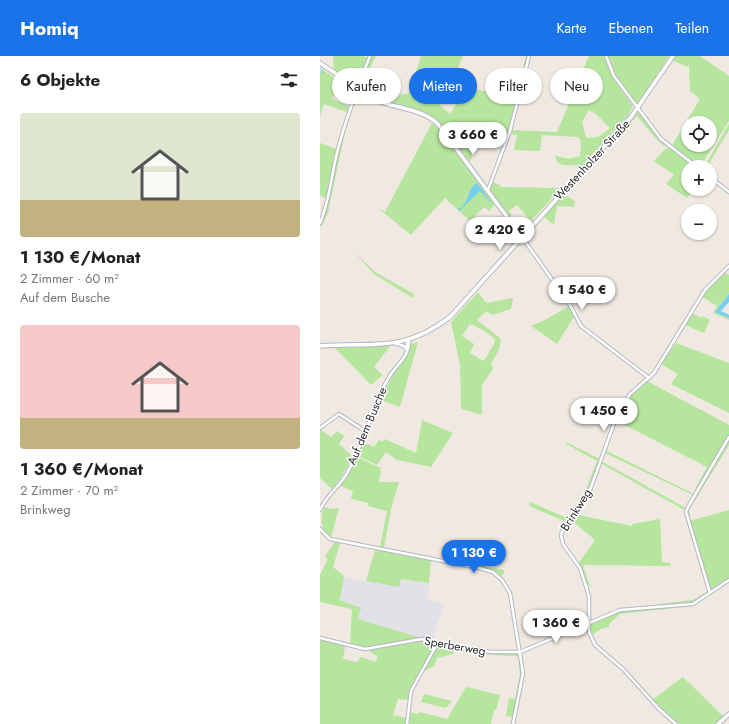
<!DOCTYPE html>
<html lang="de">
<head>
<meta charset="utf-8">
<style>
  body { margin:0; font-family:Jost,sans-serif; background:#f6f6f6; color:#222; height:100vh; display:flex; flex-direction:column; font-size:15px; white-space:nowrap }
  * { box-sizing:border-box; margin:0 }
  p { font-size:13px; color:#767676 }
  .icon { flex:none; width:22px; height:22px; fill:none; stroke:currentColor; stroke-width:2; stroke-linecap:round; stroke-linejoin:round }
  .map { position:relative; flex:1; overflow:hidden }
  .details { display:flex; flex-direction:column; background:#fff; width:320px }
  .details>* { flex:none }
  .banner { position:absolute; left:12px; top:12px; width:337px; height:36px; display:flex; gap:8px }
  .buttons { position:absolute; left:361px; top:60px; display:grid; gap:8px }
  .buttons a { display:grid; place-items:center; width:36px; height:36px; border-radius:50%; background:#fff; box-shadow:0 1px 3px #0004; font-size:20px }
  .price { position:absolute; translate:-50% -34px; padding:0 9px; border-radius:14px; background:#fff; color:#222; font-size:13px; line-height:26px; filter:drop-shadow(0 1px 2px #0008) }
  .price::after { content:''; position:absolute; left:50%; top:24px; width:12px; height:9px; margin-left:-6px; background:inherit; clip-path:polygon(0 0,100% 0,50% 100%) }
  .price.on { background:#1a73e8; color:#fff }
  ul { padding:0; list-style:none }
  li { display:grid; align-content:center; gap:8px; height:212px; padding:0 20px }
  li span { display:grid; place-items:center; height:124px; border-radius:4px; color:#555 }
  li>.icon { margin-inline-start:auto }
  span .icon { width:72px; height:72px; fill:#fffc; stroke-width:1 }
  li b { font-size:17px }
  h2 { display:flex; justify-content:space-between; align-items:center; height:48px; padding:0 20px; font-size:17px }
  .pill { padding:0 14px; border-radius:18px; background:#fff; box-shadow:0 1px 3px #0004; font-size:14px; line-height:36px }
  .pill.on { background:#1a73e8; color:#fff }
  header { display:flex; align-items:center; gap:24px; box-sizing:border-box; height:56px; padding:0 20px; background:#1a73e8; color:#fff }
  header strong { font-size:19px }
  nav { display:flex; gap:22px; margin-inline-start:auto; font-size:14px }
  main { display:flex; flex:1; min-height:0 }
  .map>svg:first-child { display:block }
</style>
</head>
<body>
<header>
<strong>Homiq</strong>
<nav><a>Karte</a><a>Ebenen</a><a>Teilen</a></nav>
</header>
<main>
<section class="details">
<h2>6 Objekte<svg class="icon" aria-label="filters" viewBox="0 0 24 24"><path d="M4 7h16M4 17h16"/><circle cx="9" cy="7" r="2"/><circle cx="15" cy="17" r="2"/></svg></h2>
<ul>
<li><span style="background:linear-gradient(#dfe7d0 70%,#c2b280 0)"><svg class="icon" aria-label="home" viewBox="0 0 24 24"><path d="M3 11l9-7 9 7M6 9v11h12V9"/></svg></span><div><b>1 130 €/Monat</b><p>2 Zimmer · 60 m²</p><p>Auf dem Busche</p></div></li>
<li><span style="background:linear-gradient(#f6c9c9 75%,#c2b280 0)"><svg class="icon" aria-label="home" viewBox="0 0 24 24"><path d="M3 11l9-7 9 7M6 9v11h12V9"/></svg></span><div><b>1 360 €/Monat</b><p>2 Zimmer · 70 m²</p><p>Brinkweg</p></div></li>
</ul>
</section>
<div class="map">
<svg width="409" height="668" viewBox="0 0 409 668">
  <rect width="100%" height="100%" fill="#efe9e1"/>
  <path fill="#e3e1e8" d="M23 521 79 531 81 523 109 527 108 544 124 548 112 585 38 563 32 550 19 544Z"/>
  <g fill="#b6e59e" fill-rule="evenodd">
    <path d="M13 0H43L48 2 42 18 25 14 21 20 14 15Z"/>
    <path d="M51 0H56L40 31 39 30Z"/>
    <path d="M101 0H143L137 14 115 24 107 43 114 44 130 58 145 34 156 36 157 34 198 39 188 75 184 83 155 93 150 106 124 71 107 57 92 52 62 46 40 34 42 32C62 43 67 41 89 37Z"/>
    <path d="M206 0H208L199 35H197Z"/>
    <path d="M269 0H284L293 22 313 50 308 59 261 111C250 106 237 115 235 99 244 103 251 103 260 100L261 86 258 81 222 79 220 95 194 94 197 79 190 78 191 74 237 76ZM269 54 276 58 290 72 278 81 266 82 262 66Z"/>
    <path d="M286 0H349L317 50 295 20Z"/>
    <path d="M355 0H380L409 20V65L380 111 351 91 380 43 370 35 369 9 367 11 352 4ZM368 67H390V89H368Z"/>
    <path d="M2 13 20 26 12 43 29 50 27 56 4 48 0 60V18Z"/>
    <path d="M35 41 23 85 8 157 0 173 17 100 29 56Z"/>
    <path d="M317 57 320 58 345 88V91L338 85 317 60 244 138 255 145 254 151 237 150 234 169 224 161V158Z"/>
    <path d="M112 67 128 83 175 148 169 155 164 151 150 165 125 142 91 179 58 152 65 156Z"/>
    <path d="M409 68V74L387 111H384Z"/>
    <path d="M0 87 17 93 7 143 0 139Z"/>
    <path d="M348 90 375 111H368V133H374L367 142 346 128 354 119 334 105Z"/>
    <path d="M173 126 180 129V131L241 132 211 165 197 149 189 155 192 159 189 161 170 134Z"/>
    <path d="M34 196 55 216 94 238 93 242 54 218Z"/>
    <path d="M404 217 409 219V238L395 256 409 262V264L393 257 397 250 381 240 388 231Z"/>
    <path d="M269 233 277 237 268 249 261 242Z"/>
    <path d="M158 236 166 247 193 242 191 253 172 259 166 255 157 264 181 283 179 293 171 308 173 313 162 329V359L142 353 141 351 140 309 131 266ZM150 268 163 274 175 283 174 288 164 305 150 297 154 288 142 280Z"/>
    <path d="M249 250 255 259 237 288 211 270 225 264Z"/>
    <path d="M371 257 382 262 383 260 390 264 384 277 365 269Z"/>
    <path d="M98 286 80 351 61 344 75 314 87 300 91 288Z"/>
    <path d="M356 287 409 307V357L351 328 358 318 341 308Z"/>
    <path d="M40 290H70L54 311 63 319 51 329 15 292H38Z"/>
    <path d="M327 325 409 369V379L377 434 375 433 387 411 297 365 311 338Z"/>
    <path d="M102 364 133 377 111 411 77 404 66 396 57 409 40 401 39 396 43 386 54 391 59 384 63 386 65 383 96 397Z"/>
    <path d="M0 373 11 381 17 375 24 380 19 388 33 401 20 423 12 433 0 422Z"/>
    <path d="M409 381V389L369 454 370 462 368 463 367 456Z"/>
    <path d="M291 383 287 395 374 438 373 439 285 397Z"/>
    <path d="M246 386 280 403 268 436 242 471 244 465 209 450 210 446 247 462 267 431 277 405 246 388Z"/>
    <path d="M37 401 61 412 59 426H79L71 453 64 492 60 491 67 455 48 450 49 447 31 443 33 435 20 430Z"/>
    <path d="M281 405 366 452V455L280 407Z"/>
    <path d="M4 451 12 453 19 452 11 481C0 475 0 462 4 451Z"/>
    <path d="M409 454V522L390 534 369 465Z"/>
    <path d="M254 458 312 470V468L340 463 342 506 351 507 350 510 263 509 269 528 273 530 267 529 258 508 275 484 250 463Z"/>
    <path d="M14 486 20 487 13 511 24 520 20 544 41 552 38 563 102 582 115 589 90 634 88 644 78 643 73 659 87 662V668H0V584L25 590 23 603 37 606 41 601 55 606 58 601 45 592 30 589 32 553 0 546V519L8 503 5 501C7 495 12 492 14 486Z"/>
    <path d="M55 494 111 504 109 527 81 523 79 531 46 525Z"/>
    <path d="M126 503 184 514V517L180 521 173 516Z"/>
    <path d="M386 536 387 538 373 547 338 550 339 548 373 544Z"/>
    <path d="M372 549V550L300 558 289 568V571L281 573 272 579 269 568 301 555Z"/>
    <path d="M118 588 134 591 133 598 117 602 114 610 103 616Z"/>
    <path d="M135 591 172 597H199L202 618 194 661 186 660 189 642 195 643 200 619 198 601 196 600 171 599 136 594 134 598Z"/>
    <path d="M363 621 403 660 394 668H359L332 644Z"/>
    <path d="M146 631 180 639 176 654H174L171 668H88L89 656 98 658 99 656 127 663Z"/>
    <path d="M104 638 132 645 126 652 101 646Z"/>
  </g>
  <g fill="#75cff0">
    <path d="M157 127 173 149 160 135 139 155 138 153C150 148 146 133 157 127Z"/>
    <path d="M409 238V246L401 255 409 259V262L395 256Z"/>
  </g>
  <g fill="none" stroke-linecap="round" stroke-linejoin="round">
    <g stroke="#75cff0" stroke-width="1">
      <path d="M0 12 2 15V18"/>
      <path d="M281 90 313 55"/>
    </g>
    <defs>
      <g id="street">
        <path d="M286 0 294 20 341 83 377 111"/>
        <path d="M390 121 409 136"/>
        <path d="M168 134 190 75 209 0"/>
        <path d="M0 167C9 146 11 123 16 101 24 67 37 33 50 0"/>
        <path d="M202 181 250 249 261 270 329 322"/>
        <path d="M87 285V293"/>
        <path d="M74 287 84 290 87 294"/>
        <path d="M0 372 19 358 45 375"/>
        <path d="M0 454C6 440 18 432 26 419 44 389 51 351 69 321 77 308 90 300 89 284"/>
        <path d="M0 473 10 483 159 512 173 516 182 524 190 537 203 617 193 668"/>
        <path d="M390 537 366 456 368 451 409 381"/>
        <path d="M0 582 45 593 102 583 117 588 172 596H200L300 554 373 548 409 524"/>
        <path d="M87 668 91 635 117 588"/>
        <path d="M356 668 339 653 303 613 275 589 269 576V541L266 530 260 512 243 488 241 479 244 471 270 434 296 362 310 338 334 317 385 234 409 210"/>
      </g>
      <g id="secondary">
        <path d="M0 7 53 43C75 53 98 51 117 67L202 181"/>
        <path d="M0 290C53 286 83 297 130 261L311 61 353 0"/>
        <path d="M398 668 409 658"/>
      </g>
    </defs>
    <use href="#street" stroke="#b4b7c1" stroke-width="4.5"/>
    <use href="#secondary" stroke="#b4b7c1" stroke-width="5.5"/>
    <use href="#street" stroke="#fff" stroke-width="2.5"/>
    <use href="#secondary" stroke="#fff" stroke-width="3.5"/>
  </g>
  <g text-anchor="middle" stroke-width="3" stroke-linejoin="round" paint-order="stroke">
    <g font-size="12" fill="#2e2e2e" stroke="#fff">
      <text transform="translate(272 104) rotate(-47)" y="4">Westenholzer Straße</text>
      <text transform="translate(47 370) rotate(-67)" y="4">Auf dem Busche</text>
      <text transform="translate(256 454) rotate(-58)" y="4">Brinkweg</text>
      <text transform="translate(135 590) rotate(10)" y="4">Sperberweg</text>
    </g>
  </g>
</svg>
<div class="buttons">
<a><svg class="icon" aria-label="locate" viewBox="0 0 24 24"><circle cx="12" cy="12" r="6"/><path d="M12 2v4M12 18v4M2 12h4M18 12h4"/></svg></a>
<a>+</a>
<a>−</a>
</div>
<b class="price" style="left:153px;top:100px">3 660 €</b>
<b class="price" style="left:180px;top:195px">2 420 €</b>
<b class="price" style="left:262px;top:255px">1 540 €</b>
<b class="price" style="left:284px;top:376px">1 450 €</b>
<b class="price on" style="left:154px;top:518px">1 130 €</b>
<b class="price" style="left:236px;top:588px">1 360 €</b>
<div class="banner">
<a class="pill">Kaufen</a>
<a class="pill on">Mieten</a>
<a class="pill">Filter</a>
<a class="pill">Neu</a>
</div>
</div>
</main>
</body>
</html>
